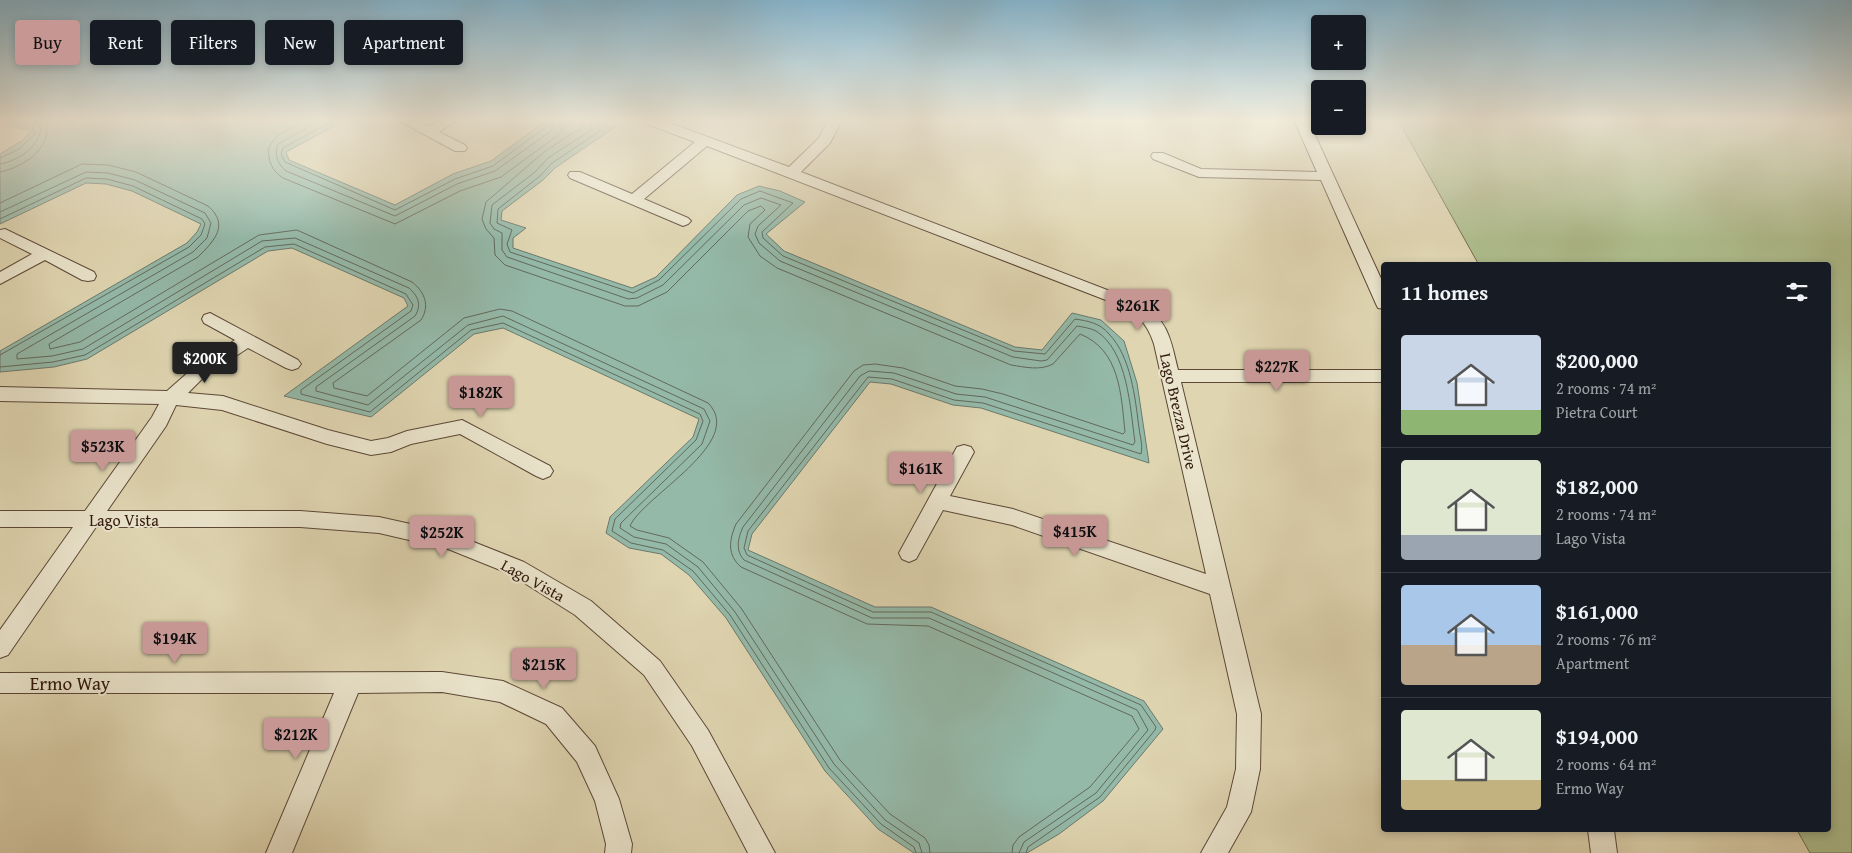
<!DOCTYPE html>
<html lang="en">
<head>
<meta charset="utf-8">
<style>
  body { margin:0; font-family:"Gentium Book Plus",serif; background:#242831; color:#f1f3f6; height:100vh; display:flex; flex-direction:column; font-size:19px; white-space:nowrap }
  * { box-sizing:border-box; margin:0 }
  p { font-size:16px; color:#9ea1a6 }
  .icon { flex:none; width:28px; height:28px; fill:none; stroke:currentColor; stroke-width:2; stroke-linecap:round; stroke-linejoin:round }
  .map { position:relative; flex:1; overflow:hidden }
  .details { position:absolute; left:1381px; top:262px; width:450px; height:570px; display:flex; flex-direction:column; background:#171b24; border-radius:5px; box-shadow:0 2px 8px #0003 }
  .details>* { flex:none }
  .guide { position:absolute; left:15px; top:20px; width:475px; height:45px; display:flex; gap:10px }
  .tools { position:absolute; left:1311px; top:15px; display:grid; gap:10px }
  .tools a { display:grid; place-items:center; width:55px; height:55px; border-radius:5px; background:#171b24; box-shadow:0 2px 8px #0003; font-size:25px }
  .price { position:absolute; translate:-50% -42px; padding:0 11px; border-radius:5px; background:#c59692; color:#111; font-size:16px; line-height:32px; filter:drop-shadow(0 1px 2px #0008) }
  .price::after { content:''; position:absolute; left:50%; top:30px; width:15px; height:11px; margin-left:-8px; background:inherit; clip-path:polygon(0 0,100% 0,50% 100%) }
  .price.current { background:#222; color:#fff }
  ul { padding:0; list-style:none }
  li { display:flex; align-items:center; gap:15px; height:125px; padding:0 20px }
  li+li { border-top:1px solid #363941 }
  li span { display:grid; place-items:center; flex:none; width:140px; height:100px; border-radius:5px; color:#555 }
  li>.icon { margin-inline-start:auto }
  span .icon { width:60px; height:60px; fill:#fffc; stroke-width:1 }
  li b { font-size:21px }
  h2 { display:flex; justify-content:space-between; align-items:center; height:60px; padding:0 20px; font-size:21px }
  .pill { padding:0 18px; border-radius:5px; background:#171b24; box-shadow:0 2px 8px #0003; font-size:18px; line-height:45px }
  .pill.current { background:#c59692; color:#111 }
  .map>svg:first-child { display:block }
</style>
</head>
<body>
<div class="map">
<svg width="1852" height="853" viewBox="0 0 1852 853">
  <rect width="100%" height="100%" fill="#dfd5b1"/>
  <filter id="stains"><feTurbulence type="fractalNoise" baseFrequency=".004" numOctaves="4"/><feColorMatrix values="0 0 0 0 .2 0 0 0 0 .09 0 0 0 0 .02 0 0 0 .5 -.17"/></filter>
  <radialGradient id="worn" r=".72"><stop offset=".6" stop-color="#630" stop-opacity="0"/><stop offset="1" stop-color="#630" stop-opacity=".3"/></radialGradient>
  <path fill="#afbe8e" stroke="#706c4e" d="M1398 120H1852V853H1810L1797 830H1829V265H1479Z"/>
  <path fill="#94b9a9" stroke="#6c796b" d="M4 120H345L286 152 289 160 395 205 453 174 491 161 547 120H595L615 127 555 168 543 180 502 211 501 220 526 228 513 238V248L632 288 656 277 737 195 759 186 780 191 805 202 766 234 784 251 1015 347 1042 350 1072 313 1101 320 1124 341 1137 383 1149 463 981 408 953 405 891 384 870 382 752 534 748 550 875 607H931L1144 701 1163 729 1103 801 1059 834 1027 853H914L878 829 825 771 726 618 689 575 661 554 629 548 606 533 610 517 693 437 699 419 503 328 474 334 371 417 284 396 408 306 404 298 292 248 268 251 87 359 54 367 0 372V351L187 243 197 232 201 224 132 191 106 184 86 183 0 224V154L23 140 31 131 5 124Z"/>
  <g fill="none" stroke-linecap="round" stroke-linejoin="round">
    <g stroke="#62695b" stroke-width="1">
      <path d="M304 120 277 136 269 147C267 160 272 171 283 178L395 224 460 191 501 177 557 136 561 130 563 120"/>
      <path d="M321 120 278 144C274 155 277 163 286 171L395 216 457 184 495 171 551 131 555 120"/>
      <path d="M334 120 283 148 281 154 285 162 395 210 455 179 493 166 547 126 549 120"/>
      <path d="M583 120 582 127 544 152 486 202 482 219 486 229 494 238 495 255 505 265 625 306H638L667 292 748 211 761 206 765 210 750 224 748 237 760 256 777 268 1011 365C1025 367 1040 371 1053 364L1080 334C1120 350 1121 394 1125 432L1123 434 1003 394 982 389 955 386 903 368 875 364 863 365 854 371 736 524C729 540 727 555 741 567L867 624 928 626 1132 716 1139 729 1090 787 1019 837 1013 845 1012 853"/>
      <path d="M591 120V130L548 158 535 172 492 205 490 223 494 229 502 233V250L507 257 628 299 637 298 663 285 744 205 761 198 781 205 758 226 755 234 759 243 780 261 1013 357 1041 361 1047 360 1077 326C1083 327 1090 328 1096 331 1128 351 1130 408 1135 442L1133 445 985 397 956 394 894 373 869 371 860 376 743 527C738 538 735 550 744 560L872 618H929L1137 710 1148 730 1096 793 1024 842 1019 853"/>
      <path d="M597 120 600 131 552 163 540 176 498 209 497 223 512 230 507 244 510 252 633 293 659 280 741 199 760 191 793 203 762 232 763 238 783 256 1014 351 1045 354 1075 319C1088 321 1100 323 1109 334 1131 357 1135 397 1139 428 1140 436 1143 446 1141 454L983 403 954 400 892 379 868 377 748 531 744 548 747 555 873 612H931L1141 705 1156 727 1155 730 1100 797 1028 847 1026 853"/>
      <path d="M0 158 19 149 35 134 32 126 11 120"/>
      <path d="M0 164C18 161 39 147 41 128L34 120"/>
      <path d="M0 172C24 167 53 148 46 120"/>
      <path d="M0 203 82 164 108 165 136 172 208 206C230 225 214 241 198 257L49 344 50 349 80 342 259 235 297 230 412 282C425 292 430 306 421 320L333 383 334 388 367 396 464 318 500 309 512 311 708 403C747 442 643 496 630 526L637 530 669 538 703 562 741 608 840 760 890 814 925 838 929 845 930 853"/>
      <path d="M0 212 86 172 108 173 135 180 205 213 211 223 207 238 193 252 17 354V359L52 356 83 349 262 241 295 238 409 288C418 296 422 305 415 316L316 387V391L368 405 468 325 503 316 704 409 710 421 702 444 621 523 620 528 634 537 666 544 698 567 735 612 834 764 885 820 919 843 922 853"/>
      <path d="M0 219 86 178 107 179 133 186 202 219 205 224 201 235 189 247 0 355"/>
      <path d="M0 367 53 362 85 355 265 247 294 244 406 294 413 305 411 311 301 390V394L370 412 471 330 503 323 700 414 703 421 696 440 615 519 612 531 631 543 663 550 693 571 730 615 829 768 881 824 914 847 916 853"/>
    </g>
    <defs>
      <g id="minor">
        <path d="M398 120H416L429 127 440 120H457L439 132 465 145 467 148 465 151H455Z"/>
        <path d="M642 120H662L789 167 819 138 828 120H842L830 143 801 172 1141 303C1168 320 1171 340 1178 370H1384V382H1181L1261 714 1260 769 1251 812 1228 853H1201L1227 807 1236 769 1237 714 1210 594 1012 525 943 510 916 559 909 562 902 559 899 553 957 447 964 445 971 447 974 452 950 496 1013 509 1206 574 1154 344C1146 319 1134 312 1111 302L707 146 644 199 688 218 691 221 688 224 683 226 570 178 568 175 570 172H580L632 194 695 142 644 123Z"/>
        <path d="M1294 120H1308L1384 285V309L1378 308 1376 304 1321 180 1199 177 1153 159 1151 156 1153 153H1163L1201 169 1317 172Z"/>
        <path d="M5 229 94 272 96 276 94 280 88 281 82 280 45 260 0 284V272L32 254 0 238V230Z"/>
        <path d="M210 313 298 360 301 364 298 368 292 370 286 368 248 348 204 377 188 393 223 396 328 430 371 441 388 438 407 431 462 420 550 466 553 471 550 476 543 479 536 476 460 434 411 444 391 452 371 455 327 444 222 410 176 405 166 426 107 511H300L379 517 451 533 524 562 591 601 660 661 708 730 775 853H748L692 746 644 675 575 615 510 574 448 549 379 533 300 527H96L8 655 0 658V630L73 527H0V511H85L152 417 159 404 0 401V387L167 391 192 369 235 340 204 323 202 319 204 315Z"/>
        <path d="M442 672 503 681 562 708 595 746 619 799 632 844 631 853H605L606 844 595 801 577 762 546 724 500 702 442 692 358 693 292 853H266L334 693H0V673Z"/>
        <path d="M1588 830H1614L1617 853H1591Z"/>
      </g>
    </defs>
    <use href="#minor" stroke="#5c4836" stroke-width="2"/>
    <use href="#minor" fill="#eae4cc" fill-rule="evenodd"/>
  </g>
  <linearGradient id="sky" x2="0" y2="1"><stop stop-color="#86b6cf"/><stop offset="0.5" stop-color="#f1ecdc"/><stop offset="1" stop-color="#f1ecdc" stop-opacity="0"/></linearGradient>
  <rect width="1852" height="240" fill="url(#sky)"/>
  <g text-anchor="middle" stroke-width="4" stroke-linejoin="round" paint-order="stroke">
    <g font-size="16" fill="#30190d" stroke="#eae4cc">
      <text transform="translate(1179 411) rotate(77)" y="6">Lago Brezza Drive</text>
      <text x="124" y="526">Lago Vista</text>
      <text transform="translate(533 580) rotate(29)" y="6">Lago Vista</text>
    </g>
    <g font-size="19" fill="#30190d" stroke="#eae4cc">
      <text x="70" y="690">Ermo Way</text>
    </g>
  </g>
  <rect width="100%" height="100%" filter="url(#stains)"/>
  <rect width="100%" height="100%" fill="url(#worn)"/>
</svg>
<div class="tools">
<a>+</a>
<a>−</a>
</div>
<b class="price" style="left:1138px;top:331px">$261K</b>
<b class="price current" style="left:205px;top:384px">$200K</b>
<b class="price" style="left:1277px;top:392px">$227K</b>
<b class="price" style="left:481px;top:418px">$182K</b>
<b class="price" style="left:103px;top:472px">$523K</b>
<b class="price" style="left:921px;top:494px">$161K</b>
<b class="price" style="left:1075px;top:557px">$415K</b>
<b class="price" style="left:442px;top:558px">$252K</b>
<b class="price" style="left:175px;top:664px">$194K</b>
<b class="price" style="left:544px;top:690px">$215K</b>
<b class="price" style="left:296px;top:760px">$212K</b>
<div class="guide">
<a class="pill current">Buy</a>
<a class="pill">Rent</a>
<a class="pill">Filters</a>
<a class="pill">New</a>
<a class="pill">Apartment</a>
</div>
<section class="details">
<h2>11 homes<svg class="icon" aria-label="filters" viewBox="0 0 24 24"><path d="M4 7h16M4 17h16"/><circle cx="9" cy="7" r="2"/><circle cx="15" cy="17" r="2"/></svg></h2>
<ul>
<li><span style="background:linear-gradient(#c9d6e8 75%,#8fb573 0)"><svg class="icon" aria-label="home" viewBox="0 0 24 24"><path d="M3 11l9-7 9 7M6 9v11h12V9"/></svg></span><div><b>$200,000</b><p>2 rooms · 74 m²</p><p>Pietra Court</p></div></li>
<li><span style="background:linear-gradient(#dfe7d0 75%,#9aa5b1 0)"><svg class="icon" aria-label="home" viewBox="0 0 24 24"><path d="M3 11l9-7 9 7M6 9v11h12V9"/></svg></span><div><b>$182,000</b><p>2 rooms · 74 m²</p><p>Lago Vista</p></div></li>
<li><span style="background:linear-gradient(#a9c7e8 60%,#b9a48a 0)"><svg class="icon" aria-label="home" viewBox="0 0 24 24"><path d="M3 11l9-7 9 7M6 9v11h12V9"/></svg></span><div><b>$161,000</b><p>2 rooms · 76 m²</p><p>Apartment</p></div></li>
<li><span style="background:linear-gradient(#dfe7d0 70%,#c2b280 0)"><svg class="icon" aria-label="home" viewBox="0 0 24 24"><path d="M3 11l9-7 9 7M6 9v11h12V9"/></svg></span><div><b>$194,000</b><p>2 rooms · 64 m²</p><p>Ermo Way</p></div></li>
</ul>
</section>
</div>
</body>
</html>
